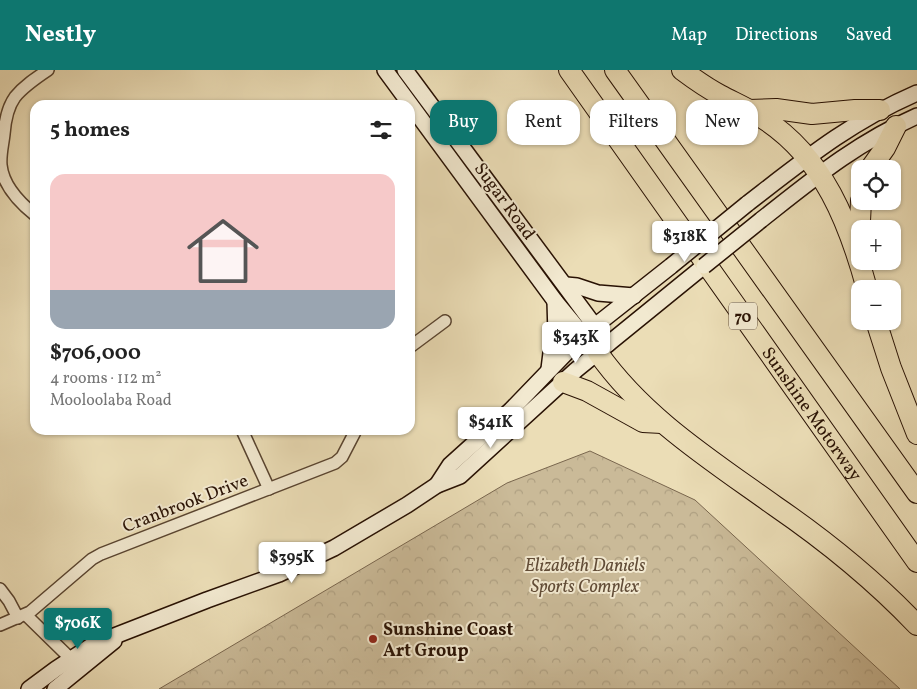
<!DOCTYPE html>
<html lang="en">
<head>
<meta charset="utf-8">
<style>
  body { margin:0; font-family:Vollkorn,serif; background:#f6f6f6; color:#222; height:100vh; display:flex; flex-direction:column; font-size:19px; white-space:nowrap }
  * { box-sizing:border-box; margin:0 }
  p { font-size:16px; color:#767676 }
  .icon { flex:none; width:28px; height:28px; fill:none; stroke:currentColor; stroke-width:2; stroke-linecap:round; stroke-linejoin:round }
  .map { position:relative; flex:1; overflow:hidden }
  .details { position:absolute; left:30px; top:30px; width:385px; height:335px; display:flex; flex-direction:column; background:#fff; border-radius:15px; box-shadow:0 1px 4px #0004 }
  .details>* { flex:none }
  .banner { position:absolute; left:430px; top:30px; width:411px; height:45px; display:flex; gap:10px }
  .buttons { position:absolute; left:851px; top:90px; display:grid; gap:10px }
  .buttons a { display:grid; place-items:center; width:50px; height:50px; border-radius:10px; background:#fff; box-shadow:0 1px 4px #0004; font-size:25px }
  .price { position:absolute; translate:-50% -42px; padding:0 11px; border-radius:5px; background:#fff; color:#222; font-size:16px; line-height:32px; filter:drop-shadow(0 1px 2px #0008) }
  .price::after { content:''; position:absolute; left:50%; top:30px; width:15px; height:11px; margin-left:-8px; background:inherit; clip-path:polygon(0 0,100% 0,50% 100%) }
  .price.on { background:#0f766e; color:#fff }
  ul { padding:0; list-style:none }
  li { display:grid; align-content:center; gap:10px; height:265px; padding:0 20px }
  li span { display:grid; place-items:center; height:155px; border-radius:15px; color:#555 }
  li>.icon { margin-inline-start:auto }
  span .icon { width:90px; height:90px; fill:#fffc; stroke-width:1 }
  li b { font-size:21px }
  h2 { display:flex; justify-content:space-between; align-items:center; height:60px; padding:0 20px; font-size:21px }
  .pill { padding:0 18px; border-radius:15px; background:#fff; box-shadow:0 1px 4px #0004; font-size:18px; line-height:45px }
  .pill.on { background:#0f766e; color:#fff }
  header { display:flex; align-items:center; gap:30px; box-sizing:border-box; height:70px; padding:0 25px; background:#0f766e; color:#fff }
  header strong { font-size:24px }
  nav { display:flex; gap:28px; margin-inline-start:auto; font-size:18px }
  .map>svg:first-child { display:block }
</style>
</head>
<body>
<header>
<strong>Nestly</strong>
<nav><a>Map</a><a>Directions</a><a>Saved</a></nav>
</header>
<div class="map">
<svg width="917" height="619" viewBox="0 0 917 619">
  <defs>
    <pattern id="forest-crowns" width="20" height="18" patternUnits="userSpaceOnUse" patternTransform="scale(1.25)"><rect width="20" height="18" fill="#caba98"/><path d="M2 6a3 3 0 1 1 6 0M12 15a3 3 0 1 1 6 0" fill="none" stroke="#ae9f81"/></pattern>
  </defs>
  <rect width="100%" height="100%" fill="#ebddb6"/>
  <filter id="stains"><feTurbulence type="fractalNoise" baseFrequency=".004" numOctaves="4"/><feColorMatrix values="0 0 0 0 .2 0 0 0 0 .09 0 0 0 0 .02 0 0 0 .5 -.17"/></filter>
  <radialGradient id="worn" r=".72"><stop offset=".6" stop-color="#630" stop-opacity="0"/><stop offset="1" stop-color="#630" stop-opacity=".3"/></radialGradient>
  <path fill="url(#forest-crowns)" stroke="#79664e" d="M590 381 695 430 900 619H159L507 413Z"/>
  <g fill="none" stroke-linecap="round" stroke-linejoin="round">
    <defs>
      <g id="minor">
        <path d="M35 145C20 133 3 115 1 95 0 85 3 74 4 64 5 51 7 38 15 27 24 16 36 8 48 0"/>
        <path d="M410 277 445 251"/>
        <path d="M242 360 269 419"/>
        <path d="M0 519 9 531 18 548"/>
        <path d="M26 545 70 588"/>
        <path d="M0 555 30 542 92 489 101 484 335 393 342 387 356 360"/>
      </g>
      <g id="secondary">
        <path d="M385 0 555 231 598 283"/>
        <path d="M405 0 608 274"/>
        <path d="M747 134C804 90 850 52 917 23"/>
        <path d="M761 150C813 109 856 73 917 46"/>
        <path d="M566 215 577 216 598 223 634 226"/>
        <path d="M549 299 551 283 556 265 555 231"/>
        <path d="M437 415 450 395 511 340 566 283 595 256 671 196"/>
        <path d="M29 619 56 599 94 574 207 530 279 504 334 478 407 435 437 415 460 406 576 300 704 196"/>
        <path d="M55 619 114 571"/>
      </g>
      <g id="motorway">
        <path id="s1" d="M569 0 917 492"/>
        <path d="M615 0 917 423"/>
        <path d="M682 0C694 9 707 18 720 25 735 33 750 39 764 49 824 88 849 153 867 219"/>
        <path d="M749 40 776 39 812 44 855 40H880"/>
        <path d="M870 99 885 78 896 56"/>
        <path d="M855 176 860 151 861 131"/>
        <path d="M876 251 891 298 917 364"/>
        <path d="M598 283C644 348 711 390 775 436 826 471 874 510 917 555"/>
        <path d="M563 312 587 321 643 352 662 353"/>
      </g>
    </defs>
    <use href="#minor" stroke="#594430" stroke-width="14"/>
    <use href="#secondary" stroke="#281103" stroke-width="18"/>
    <use href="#motorway" stroke="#281103" stroke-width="22"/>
    <use href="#minor" stroke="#f2e9d0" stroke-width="11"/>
    <use href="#secondary" stroke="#f2e9d0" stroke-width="15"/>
    <use href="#motorway" stroke="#ebddb6" stroke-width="20"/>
    <defs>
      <g id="secondary-bridge">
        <path d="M671 196 747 134"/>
        <path d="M704 196 761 150"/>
      </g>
    </defs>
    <use href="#secondary-bridge" stroke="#281103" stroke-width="18" stroke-linecap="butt"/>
    <use href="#secondary-bridge" stroke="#f2e9d0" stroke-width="15"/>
  </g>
  <circle fill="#8f2418" stroke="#f2e9d0" stroke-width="2" cx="373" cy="569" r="5"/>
  <g text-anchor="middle" stroke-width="4" stroke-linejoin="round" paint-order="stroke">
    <rect fill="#f2e9d0" stroke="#655240" stroke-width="1" x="729" y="232.5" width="28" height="27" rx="4"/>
    <g font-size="16" font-weight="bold" fill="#281103">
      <text x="743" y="252">70</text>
    </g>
    <g font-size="18" fill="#281103" stroke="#f2e9d0">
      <text transform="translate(505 131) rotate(54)" y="6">Sugar Road</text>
      <text dy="6" stroke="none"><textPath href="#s1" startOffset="421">Sunshine Motorway</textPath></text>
      <text transform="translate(185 433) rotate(-21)" y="6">Cranbrook Drive</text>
    </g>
    <g font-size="18" font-style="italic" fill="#614c37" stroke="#f2e9d0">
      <text x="585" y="501">Elizabeth Daniels<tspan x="585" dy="21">Sports Complex</tspan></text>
    </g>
    <g font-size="18" font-weight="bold" fill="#281103" stroke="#f2e9d0" text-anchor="start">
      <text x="383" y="565">Sunshine Coast<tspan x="383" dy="21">Art Group</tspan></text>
    </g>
  </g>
  <rect width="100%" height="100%" filter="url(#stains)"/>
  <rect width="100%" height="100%" fill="url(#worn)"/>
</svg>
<div class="buttons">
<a><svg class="icon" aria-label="locate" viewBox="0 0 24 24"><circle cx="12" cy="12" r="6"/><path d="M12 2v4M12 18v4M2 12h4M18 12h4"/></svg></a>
<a>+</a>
<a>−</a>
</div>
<b class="price" style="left:685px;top:193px">$318K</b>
<b class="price" style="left:576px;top:294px">$343K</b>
<b class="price" style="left:491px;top:379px">$541K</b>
<b class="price" style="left:292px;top:514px">$395K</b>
<b class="price on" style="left:78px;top:580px">$706K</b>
<div class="banner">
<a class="pill on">Buy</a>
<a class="pill">Rent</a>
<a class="pill">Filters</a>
<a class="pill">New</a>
</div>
<section class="details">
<h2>5 homes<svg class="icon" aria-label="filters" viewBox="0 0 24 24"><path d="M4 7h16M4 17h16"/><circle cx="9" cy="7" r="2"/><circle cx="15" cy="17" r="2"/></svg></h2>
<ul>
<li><span style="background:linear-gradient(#f6c9c9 75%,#9aa5b1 0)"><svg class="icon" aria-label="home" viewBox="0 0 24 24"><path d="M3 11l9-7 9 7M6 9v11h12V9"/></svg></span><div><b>$706,000</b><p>4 rooms · 112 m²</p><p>Mooloolaba Road</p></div></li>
</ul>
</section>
</div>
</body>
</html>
